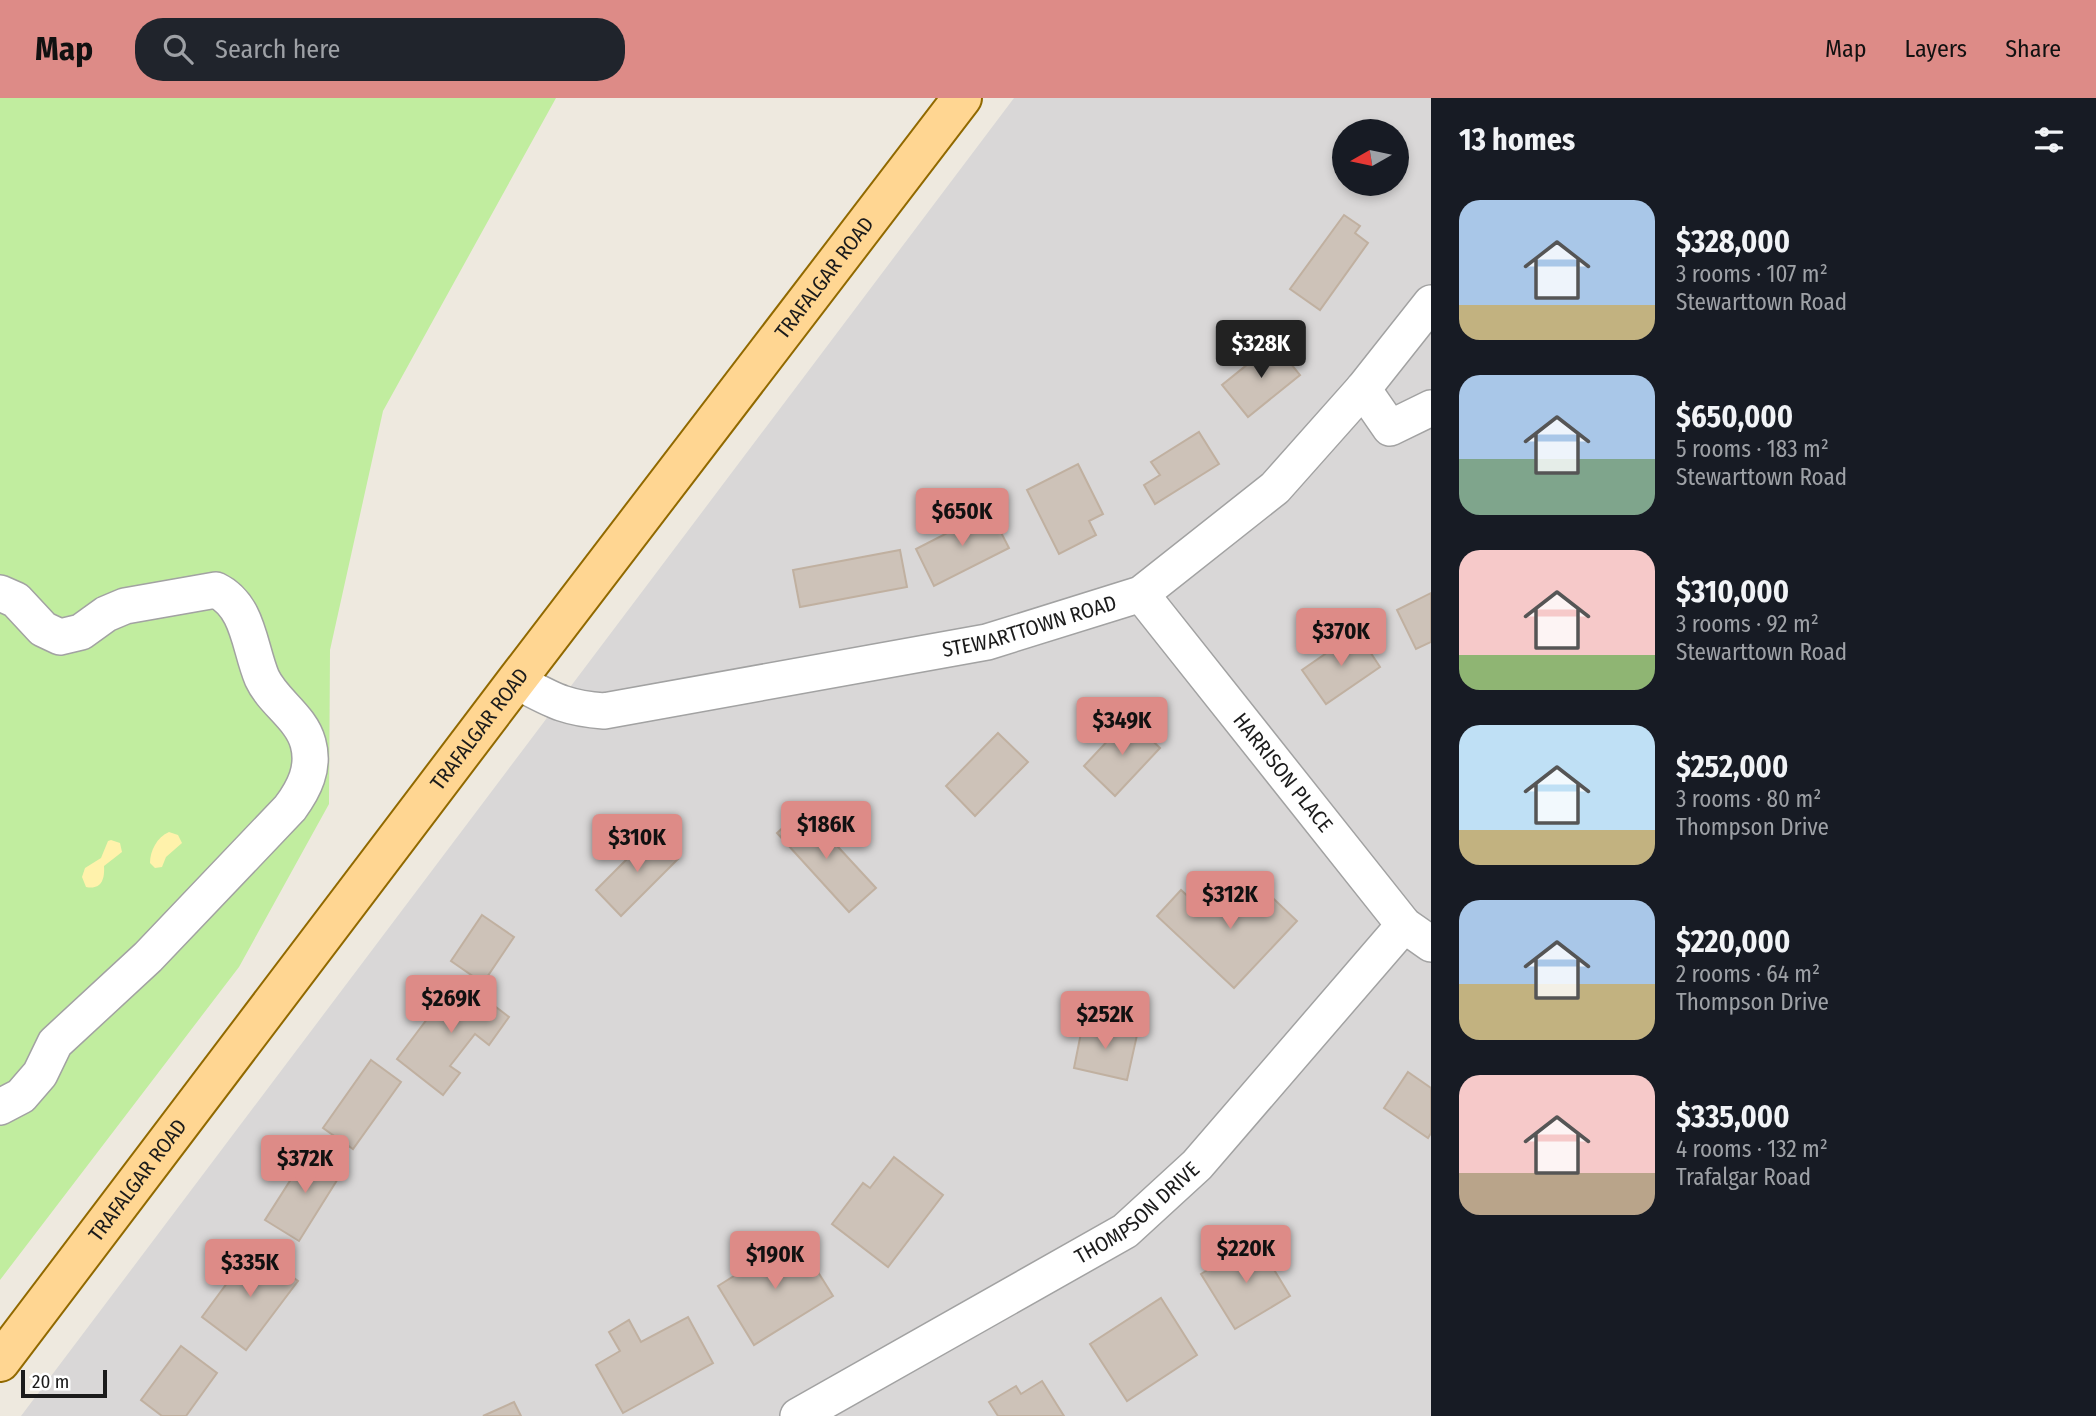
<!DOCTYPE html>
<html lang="en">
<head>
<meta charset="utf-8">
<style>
  body { margin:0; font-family:"Fira Sans Condensed",sans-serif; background:#20242c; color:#f1f3f6; height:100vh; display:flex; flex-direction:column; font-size:26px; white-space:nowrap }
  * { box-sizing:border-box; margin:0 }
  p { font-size:23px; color:#9ea1a6 }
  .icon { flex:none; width:38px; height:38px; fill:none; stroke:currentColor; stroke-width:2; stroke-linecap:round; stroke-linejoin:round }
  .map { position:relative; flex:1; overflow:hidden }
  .details { display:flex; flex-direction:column; background:#171b24; width:665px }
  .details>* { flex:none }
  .needle { width:46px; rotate:261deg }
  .controls { position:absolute; left:1332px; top:21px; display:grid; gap:14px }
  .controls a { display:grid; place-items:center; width:77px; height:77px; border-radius:50%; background:#171b24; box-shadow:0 4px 10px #0003; font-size:35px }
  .scale { position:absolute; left:21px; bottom:18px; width:86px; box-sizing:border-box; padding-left:7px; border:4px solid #1b1b1b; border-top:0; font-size:19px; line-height:24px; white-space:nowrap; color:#1b1b1b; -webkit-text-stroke:5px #fff; paint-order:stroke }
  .price { position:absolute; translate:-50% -60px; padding:0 16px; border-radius:7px; background:#dd8b87; color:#111; font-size:23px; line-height:46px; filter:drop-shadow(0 2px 4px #0008) }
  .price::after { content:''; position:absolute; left:50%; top:42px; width:21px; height:16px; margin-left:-10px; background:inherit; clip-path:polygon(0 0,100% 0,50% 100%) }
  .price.current { background:#222; color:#fff }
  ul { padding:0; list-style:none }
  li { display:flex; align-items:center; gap:21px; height:175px; padding:0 28px }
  li span { display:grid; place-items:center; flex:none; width:196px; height:140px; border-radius:21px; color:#555 }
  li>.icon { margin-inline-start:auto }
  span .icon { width:84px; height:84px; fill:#fffc; stroke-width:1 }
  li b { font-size:30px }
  h2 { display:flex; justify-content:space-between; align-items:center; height:84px; padding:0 28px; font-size:30px }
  header { display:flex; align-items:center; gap:42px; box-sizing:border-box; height:98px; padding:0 35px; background:#dd8b87; color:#111 }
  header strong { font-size:33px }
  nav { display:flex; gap:38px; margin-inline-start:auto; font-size:24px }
  .search { width:490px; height:63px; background:#20242c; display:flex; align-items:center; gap:18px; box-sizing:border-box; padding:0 24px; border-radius:28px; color:#9ea1a6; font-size:26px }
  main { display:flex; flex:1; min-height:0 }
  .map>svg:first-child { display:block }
</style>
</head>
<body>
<header>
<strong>Map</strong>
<div class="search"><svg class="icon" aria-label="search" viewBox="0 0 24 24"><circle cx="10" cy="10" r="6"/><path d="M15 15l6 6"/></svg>Search here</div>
<nav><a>Map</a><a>Layers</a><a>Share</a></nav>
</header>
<main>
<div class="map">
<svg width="1431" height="1318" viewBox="0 0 1431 1318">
  <rect width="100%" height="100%" fill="#eee9df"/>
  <path fill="#d9d7d7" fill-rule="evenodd" d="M1014 0H1431V1318H21ZM1344 33H1396V86H1344Z"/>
  <path fill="#c1ed9f" d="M0 0H556L383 313 330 552 329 706 239 869 0 1182Z"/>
  <g fill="#fff2ab">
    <path d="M169 734 178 737 182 745 166 759 162 769 155 770 150 765C150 753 157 739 169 734Z"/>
    <path d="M111 742 120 745 122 754 104 768C105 782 101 792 86 789L82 779 85 770 101 760 108 743Z"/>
  </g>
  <g fill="#cdc2b8" stroke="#c0b0a0" stroke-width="2">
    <path d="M1344 117 1360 128 1355 135 1368 145 1320 212 1290 191Z"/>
    <path d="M1274 245 1300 277 1248 319 1222 287Z"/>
    <path d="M1199 334 1219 366 1155 406 1144 387 1160 377 1151 364Z"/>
    <path d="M1078 366 1103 416 1089 423 1096 437 1059 456 1027 392Z"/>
    <path d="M990 413 1009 450 934 488 916 451Z"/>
    <path d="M900 452 907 489 800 509 793 472Z"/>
    <path d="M1431 495V544L1416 551 1397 512Z"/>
    <path d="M1357 534 1380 569 1326 606 1302 572Z"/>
    <path d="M1129 620 1160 650 1115 698 1084 668Z"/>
    <path d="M998 635 1028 664 975 718 946 688Z"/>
    <path d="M803 711 876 790 849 814 777 735Z"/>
    <path d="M653 735 678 761 621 818 596 792Z"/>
    <path d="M1256 784 1297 823 1234 890 1157 818 1181 792 1206 815 1214 807 1225 817Z"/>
    <path d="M482 817 514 839 483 885 451 863Z"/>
    <path d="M458 880 509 919 489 947 475 936 450 968 460 975 443 997 397 961Z"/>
    <path d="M1083 925 1137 937 1127 982 1074 970Z"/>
    <path d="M371 962 401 984 353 1051 323 1030Z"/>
    <path d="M1408 974 1431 990V1035L1428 1040 1384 1010Z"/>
    <path d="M311 1050 344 1071 299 1143 265 1122Z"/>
    <path d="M894 1059 943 1097 888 1169 832 1126 863 1085 870 1090Z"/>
    <path d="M796 1139 833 1198 754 1247 718 1188Z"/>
    <path d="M1256 1142 1290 1198 1235 1231 1201 1176Z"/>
    <path d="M253 1150 298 1183 246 1252 202 1219Z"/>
    <path d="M1161 1200 1197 1257 1127 1303 1090 1246Z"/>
    <path d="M688 1219 713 1265 623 1315 596 1267 620 1253 609 1234 629 1222 641 1244Z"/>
    <path d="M181 1248 217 1275 186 1318H162L141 1302Z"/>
    <path d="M1042 1283 1064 1318H998L989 1304 1016 1288 1021 1296Z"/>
    <path d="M514 1304 521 1318H483Z"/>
  </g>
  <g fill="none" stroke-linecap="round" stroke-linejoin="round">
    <defs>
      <g id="minor">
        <path d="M1363 291 1390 330 1431 310"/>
        <path d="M0 495 16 502 43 531 60 539 81 534 106 516 125 508 216 492C249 508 249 549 262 580 273 604 301 619 308 645 315 670 304 691 290 710L148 859 55 945 40 976 21 998 0 1009"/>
        <path id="s1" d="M1141 496 1404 827 1431 846"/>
        <path id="s2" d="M516 583C551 601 563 610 604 613L987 544 1141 496 1275 390 1363 291 1431 205"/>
        <path id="s3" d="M798 1318 1125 1133 1197 1067 1404 827"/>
      </g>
      <g id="major">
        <path id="s4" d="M0 1264 516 583 962 0"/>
      </g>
    </defs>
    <use href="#minor" stroke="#a2a2a2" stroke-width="38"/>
    <use href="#major" stroke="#916900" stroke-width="42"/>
    <use href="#minor" stroke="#fff" stroke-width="35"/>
    <use href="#major" stroke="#ffd692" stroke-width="38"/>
  </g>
  <g text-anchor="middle" stroke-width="5" stroke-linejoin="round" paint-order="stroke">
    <g font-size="21" fill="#1b1b1b" stroke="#fff">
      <text dy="7" stroke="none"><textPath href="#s4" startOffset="1362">TRAFALGAR ROAD</textPath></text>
      <text dy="7" stroke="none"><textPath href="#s2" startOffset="528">STEWARTTOWN ROAD</textPath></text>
      <text dy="7" stroke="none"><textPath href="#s4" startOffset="794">TRAFALGAR ROAD</textPath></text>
      <text dy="7" stroke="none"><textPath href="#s1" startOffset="228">HARRISON PLACE</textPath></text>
      <text dy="7" stroke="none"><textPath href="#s4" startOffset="228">TRAFALGAR ROAD</textPath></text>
      <text dy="7" stroke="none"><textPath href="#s3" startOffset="396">THOMPSON DRIVE</textPath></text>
    </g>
  </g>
</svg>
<div class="controls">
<a><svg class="needle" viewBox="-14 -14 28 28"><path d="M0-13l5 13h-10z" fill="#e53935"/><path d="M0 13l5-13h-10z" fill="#9ea1a6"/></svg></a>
</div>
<div class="scale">20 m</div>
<b class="price current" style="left:1261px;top:282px">$328K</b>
<b class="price" style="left:962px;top:450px">$650K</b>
<b class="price" style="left:1341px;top:570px">$370K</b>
<b class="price" style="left:1122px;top:659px">$349K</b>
<b class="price" style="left:826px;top:763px">$186K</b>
<b class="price" style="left:637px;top:776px">$310K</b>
<b class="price" style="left:1230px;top:833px">$312K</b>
<b class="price" style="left:451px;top:937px">$269K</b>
<b class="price" style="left:1105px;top:953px">$252K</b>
<b class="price" style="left:305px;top:1097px">$372K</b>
<b class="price" style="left:1246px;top:1187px">$220K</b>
<b class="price" style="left:775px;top:1193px">$190K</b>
<b class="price" style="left:250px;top:1201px">$335K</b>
</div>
<section class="details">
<h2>13 homes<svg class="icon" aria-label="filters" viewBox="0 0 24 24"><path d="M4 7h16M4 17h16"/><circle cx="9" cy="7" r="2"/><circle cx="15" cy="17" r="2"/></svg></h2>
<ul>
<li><span style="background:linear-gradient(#a9c7e8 75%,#c2b280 0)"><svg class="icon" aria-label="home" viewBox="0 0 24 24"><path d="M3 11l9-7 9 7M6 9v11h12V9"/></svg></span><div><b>$328,000</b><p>3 rooms · 107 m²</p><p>Stewarttown Road</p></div></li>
<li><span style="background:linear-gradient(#a9c7e8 60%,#7fa58c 0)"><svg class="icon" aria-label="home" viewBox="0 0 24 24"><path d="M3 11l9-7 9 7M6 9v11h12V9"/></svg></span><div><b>$650,000</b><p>5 rooms · 183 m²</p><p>Stewarttown Road</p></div></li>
<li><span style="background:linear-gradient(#f6c9c9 75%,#8fb573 0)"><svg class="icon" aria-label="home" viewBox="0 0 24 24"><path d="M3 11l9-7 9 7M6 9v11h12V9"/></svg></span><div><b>$310,000</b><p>3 rooms · 92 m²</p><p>Stewarttown Road</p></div></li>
<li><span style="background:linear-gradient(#bfe0f5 75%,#c2b280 0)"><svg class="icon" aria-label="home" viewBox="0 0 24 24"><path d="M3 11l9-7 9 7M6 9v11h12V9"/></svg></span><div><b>$252,000</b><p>3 rooms · 80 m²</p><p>Thompson Drive</p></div></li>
<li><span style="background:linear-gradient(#a9c7e8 60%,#c2b280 0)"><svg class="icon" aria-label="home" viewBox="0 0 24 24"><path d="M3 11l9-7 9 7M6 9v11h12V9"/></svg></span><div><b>$220,000</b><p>2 rooms · 64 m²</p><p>Thompson Drive</p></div></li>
<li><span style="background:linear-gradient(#f6c9c9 70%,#b9a48a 0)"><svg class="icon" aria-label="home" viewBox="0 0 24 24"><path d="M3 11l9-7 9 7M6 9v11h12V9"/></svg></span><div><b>$335,000</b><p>4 rooms · 132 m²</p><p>Trafalgar Road</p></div></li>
</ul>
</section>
</main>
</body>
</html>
